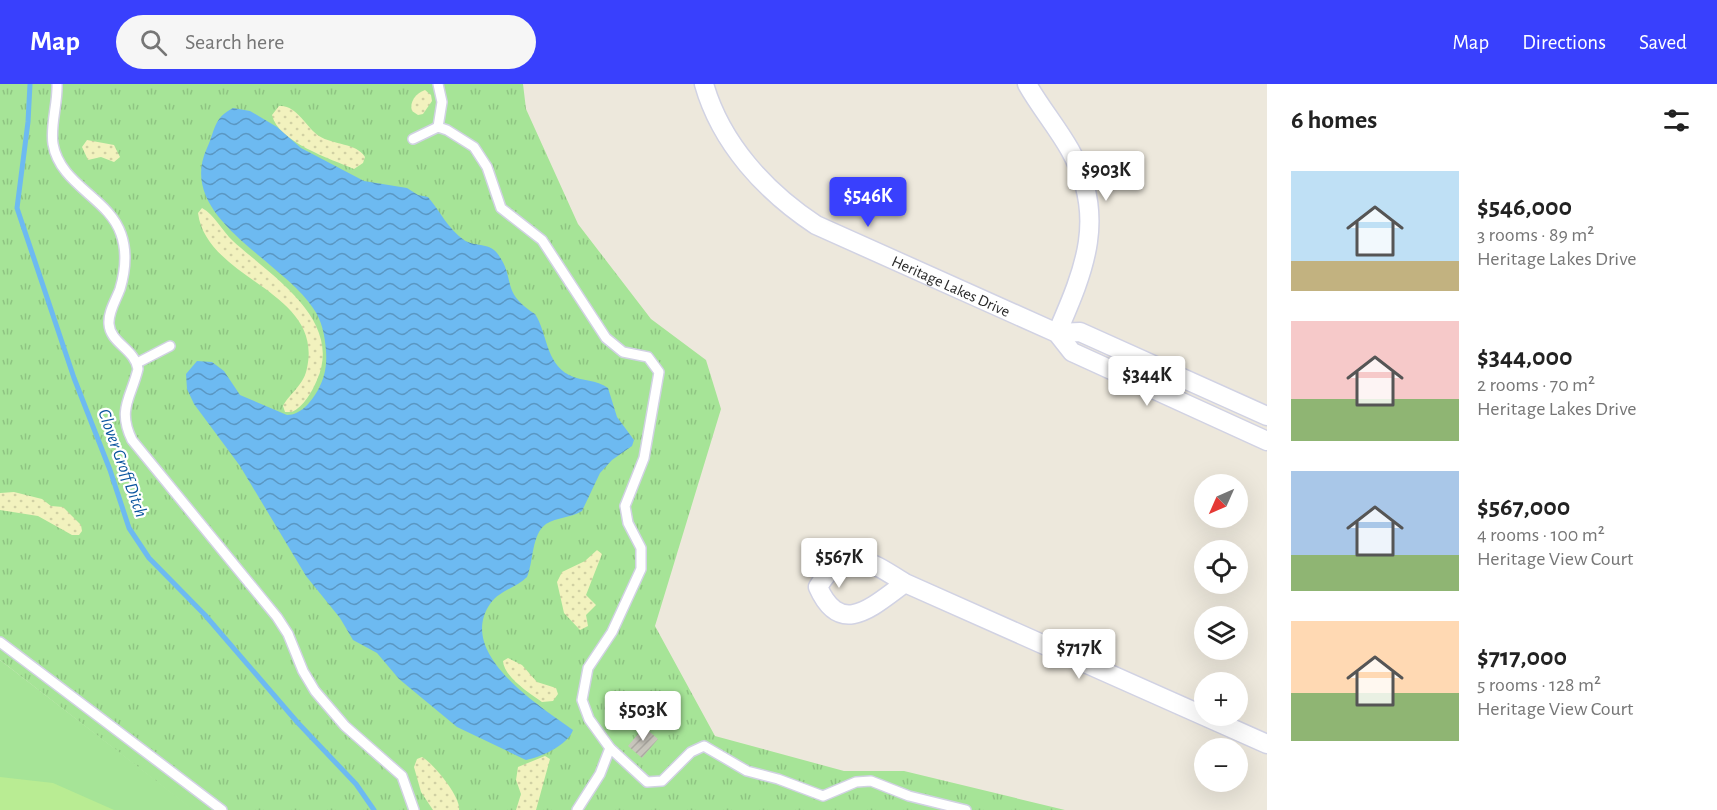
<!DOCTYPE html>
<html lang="en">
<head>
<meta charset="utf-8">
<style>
  body { margin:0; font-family:"Alegreya Sans",sans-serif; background:#f6f6f6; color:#222; height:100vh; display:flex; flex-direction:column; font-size:22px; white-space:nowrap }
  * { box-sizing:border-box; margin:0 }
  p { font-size:20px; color:#767676 }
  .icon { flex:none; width:33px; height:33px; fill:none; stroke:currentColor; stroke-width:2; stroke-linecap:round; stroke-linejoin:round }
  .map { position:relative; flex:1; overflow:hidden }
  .sheet { display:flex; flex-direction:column; background:#fff; width:450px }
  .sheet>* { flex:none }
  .needle { width:39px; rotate:225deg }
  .buttons { position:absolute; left:1194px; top:390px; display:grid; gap:12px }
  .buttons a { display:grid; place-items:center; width:54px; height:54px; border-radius:50%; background:#fff; box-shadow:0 6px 24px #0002; font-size:30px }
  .price { position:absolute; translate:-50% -51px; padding:0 14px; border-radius:6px; background:#fff; color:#222; font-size:20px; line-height:39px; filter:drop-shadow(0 2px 3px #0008) }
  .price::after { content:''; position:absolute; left:50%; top:36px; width:18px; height:14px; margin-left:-9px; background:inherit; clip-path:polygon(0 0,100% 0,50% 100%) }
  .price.selected { background:#3940fd; color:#fff }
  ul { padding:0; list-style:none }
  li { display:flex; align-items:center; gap:18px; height:150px; padding:0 24px }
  li span { display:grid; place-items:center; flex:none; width:168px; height:120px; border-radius:0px; color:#555 }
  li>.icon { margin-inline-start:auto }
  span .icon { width:72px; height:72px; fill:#fffc; stroke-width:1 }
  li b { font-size:26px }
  h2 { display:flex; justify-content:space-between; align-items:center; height:72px; padding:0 24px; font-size:26px }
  header { display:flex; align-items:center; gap:36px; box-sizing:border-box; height:84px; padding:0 30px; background:#3940fd; color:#fff }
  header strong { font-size:28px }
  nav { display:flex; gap:33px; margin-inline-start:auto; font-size:21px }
  .search { width:420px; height:54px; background:#f6f6f6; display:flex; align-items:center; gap:15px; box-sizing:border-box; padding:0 21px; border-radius:33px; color:#767676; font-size:22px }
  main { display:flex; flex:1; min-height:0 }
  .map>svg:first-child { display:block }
</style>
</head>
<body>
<header>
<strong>Map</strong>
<div class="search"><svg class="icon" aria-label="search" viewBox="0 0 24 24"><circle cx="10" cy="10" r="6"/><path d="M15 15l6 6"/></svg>Search here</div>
<nav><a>Map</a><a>Directions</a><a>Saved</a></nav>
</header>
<main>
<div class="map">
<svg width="1267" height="726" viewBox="0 0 1267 726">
  <defs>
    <pattern id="grass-tufts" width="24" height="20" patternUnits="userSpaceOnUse" patternTransform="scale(1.5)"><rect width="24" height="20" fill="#a6e497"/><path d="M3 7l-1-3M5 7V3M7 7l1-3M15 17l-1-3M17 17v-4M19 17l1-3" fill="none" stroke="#8fc482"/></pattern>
    <pattern id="sand-dots" width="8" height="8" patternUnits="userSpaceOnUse" patternTransform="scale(1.5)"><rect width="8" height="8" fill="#f2f2be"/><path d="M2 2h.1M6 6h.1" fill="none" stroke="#d0d0a3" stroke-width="1.8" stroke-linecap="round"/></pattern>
    <pattern id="water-waves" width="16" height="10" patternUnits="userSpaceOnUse" patternTransform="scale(1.5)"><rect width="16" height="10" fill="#6dbaf1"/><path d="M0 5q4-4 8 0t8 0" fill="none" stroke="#5a97c3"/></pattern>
    <pattern id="building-hatch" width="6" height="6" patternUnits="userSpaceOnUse" patternTransform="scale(1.5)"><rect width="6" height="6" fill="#c8c5bc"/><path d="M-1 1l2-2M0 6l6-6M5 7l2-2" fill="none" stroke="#aca9a2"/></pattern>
  </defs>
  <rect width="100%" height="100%" fill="#ede8dc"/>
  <path fill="url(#grass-tufts)" d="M0 0H523L526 25 578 140 651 235 706 276 721 325 655 542 715 652 844 687H904L1065 726H193L0 576Z"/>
  <g fill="url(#sand-dots)">
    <path d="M425 6 431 11 432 17 423 30 418 31 412 27C409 18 416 9 425 6Z"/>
    <path d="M279 22C296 20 306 43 319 52 333 61 357 59 365 73L363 79 354 85C331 75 278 58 272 31Z"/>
    <path d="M87 56 114 61 120 73 114 78 101 73 88 76 82 63Z"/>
    <path d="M202 124C215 131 222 147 233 157 270 191 344 235 317 296 312 308 304 322 292 328H285L283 322C290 309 304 301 307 284 324 206 207 197 198 129Z"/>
    <path d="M14 408 42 415 51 422 63 423 81 441 82 447 79 451H72L38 432 0 426V409Z"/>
    <path d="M597 466 602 470 586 511 596 521 586 531 588 542 580 546 564 529 557 498 562 488 585 477Z"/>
    <path d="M508 574 522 581 537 598 556 604 558 610 553 617 542 618C529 609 504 593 503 577Z"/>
    <path d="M545 672 550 675 536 726H516L521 710 516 696 518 683Z"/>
    <path d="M422 673C434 680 461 713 459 726H433L421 708 414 683 417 675Z"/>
  </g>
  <path fill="#a6e497" d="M0 576 194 726H0Z"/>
  <path fill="#b9ec93" d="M0 693 53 699 114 726H0Z"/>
  <path fill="url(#water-waves)" d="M233 24 250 27 277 43 301 64 364 97 407 104 418 111 428 113C440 127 448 145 464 156 474 163 488 158 497 169 517 195 499 207 535 230 548 250 545 278 569 291 583 298 596 295 608 304L617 333 634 356 632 362 612 376 600 389 582 427C571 434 557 433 546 440 531 451 534 477 527 493 516 504 500 506 490 520 456 570 540 622 573 646 568 661 541 673 526 676L457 643 399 595 377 569 353 556 340 534 306 492 240 382 194 320 187 305 186 290 197 277 212 278 224 287 240 311 287 331C301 331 311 318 318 306 325 293 327 282 326 267 325 252 322 236 313 224 282 176 175 133 207 64 215 47 213 34 233 24Z"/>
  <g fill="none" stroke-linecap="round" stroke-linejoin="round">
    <path stroke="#6dbaf1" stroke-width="5" d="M30 0 28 38 17 124 74 294 110 386 129 444 149 474 205 531 298 639 356 700 374 726"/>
  </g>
  <path fill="url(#building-hatch)" d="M644 643 658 655 642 674 628 662Z"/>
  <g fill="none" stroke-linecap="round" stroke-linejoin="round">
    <defs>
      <g id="lane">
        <path d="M57 0C58 19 50 41 53 60 60 101 109 114 121 150 127 167 125 188 120 205 116 216 108 228 109 240 110 259 135 265 138 285 131 314 117 325 132 356L277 533 288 550 303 587 315 607 345 642 402 692 414 726"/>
        <path d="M438 0 442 18 438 43"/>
        <path d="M413 55 438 43 447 46 474 63 487 83 501 124 542 156 606 254 623 268 648 273 659 288 644 374 625 422 628 439 641 464V485L612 548 588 584 582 616 589 635 610 664 647 698 662 697 691 668 704 662 747 687 778 695 823 712 856 698 871 697 909 712 966 726"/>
        <path d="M137 279 170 262"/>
        <path d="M0 558 222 726"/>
        <path d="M577 726 600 690 610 664"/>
      </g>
      <g id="street">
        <path id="s1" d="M704 0C721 60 766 108 816 141L1057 249 1072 268 1267 357"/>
        <path d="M1027 0C1040 23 1057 43 1070 66 1107 132 1085 185 1057 249"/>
        <path d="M1057 249 1080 248 1267 332"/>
        <path d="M905 499C874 521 841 555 818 503 845 458 870 477 905 499L1267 660"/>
      </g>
    </defs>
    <use href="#lane" stroke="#d1d2e3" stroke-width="12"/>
    <use href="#street" stroke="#d1d2e3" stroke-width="21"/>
    <use href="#lane" stroke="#fff" stroke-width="9"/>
    <use href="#street" stroke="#fff" stroke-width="18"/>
  </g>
  <g text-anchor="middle" stroke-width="4.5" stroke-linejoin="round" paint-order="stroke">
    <g font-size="16" fill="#2a2a2a" stroke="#fff">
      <text dy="6" stroke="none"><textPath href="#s1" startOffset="332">Heritage Lakes Drive</textPath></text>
    </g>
    <g font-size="18" font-style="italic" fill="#0b559e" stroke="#fff">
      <text transform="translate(123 379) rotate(70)" y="6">Clover Groff Ditch</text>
    </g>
  </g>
</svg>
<div class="buttons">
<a><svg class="needle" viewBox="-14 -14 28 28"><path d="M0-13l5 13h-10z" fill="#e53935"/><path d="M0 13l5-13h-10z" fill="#767676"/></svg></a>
<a><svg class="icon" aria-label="locate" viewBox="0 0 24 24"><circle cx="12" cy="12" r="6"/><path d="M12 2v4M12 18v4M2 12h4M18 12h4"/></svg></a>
<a><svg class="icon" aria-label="layers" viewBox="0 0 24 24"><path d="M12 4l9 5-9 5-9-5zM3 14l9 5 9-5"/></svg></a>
<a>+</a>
<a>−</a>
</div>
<b class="price" style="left:1106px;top:118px">$903K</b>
<b class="price selected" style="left:868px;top:144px">$546K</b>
<b class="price" style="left:1147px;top:323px">$344K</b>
<b class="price" style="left:839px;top:505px">$567K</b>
<b class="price" style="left:1079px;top:596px">$717K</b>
<b class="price" style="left:643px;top:658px">$503K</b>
</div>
<section class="sheet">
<h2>6 homes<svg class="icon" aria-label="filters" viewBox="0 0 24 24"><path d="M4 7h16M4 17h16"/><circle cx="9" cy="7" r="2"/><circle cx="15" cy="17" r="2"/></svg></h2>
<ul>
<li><span style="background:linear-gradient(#bfe0f5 75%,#c2b280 0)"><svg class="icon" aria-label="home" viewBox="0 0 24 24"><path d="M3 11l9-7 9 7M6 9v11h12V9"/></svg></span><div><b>$546,000</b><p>3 rooms · 89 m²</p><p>Heritage Lakes Drive</p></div></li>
<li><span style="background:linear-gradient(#f6c9c9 65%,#8fb573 0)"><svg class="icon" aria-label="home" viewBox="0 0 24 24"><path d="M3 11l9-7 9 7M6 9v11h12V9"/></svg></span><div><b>$344,000</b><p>2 rooms · 70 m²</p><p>Heritage Lakes Drive</p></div></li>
<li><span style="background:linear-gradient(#a9c7e8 70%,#8fb573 0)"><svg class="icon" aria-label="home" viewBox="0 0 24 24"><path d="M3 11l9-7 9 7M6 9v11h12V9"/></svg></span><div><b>$567,000</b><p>4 rooms · 100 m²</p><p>Heritage View Court</p></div></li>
<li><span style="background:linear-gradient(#ffd9b3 60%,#8fb573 0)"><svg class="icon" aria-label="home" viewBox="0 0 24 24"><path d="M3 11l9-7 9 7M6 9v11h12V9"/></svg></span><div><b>$717,000</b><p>5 rooms · 128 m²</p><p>Heritage View Court</p></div></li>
</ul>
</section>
</main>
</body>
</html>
